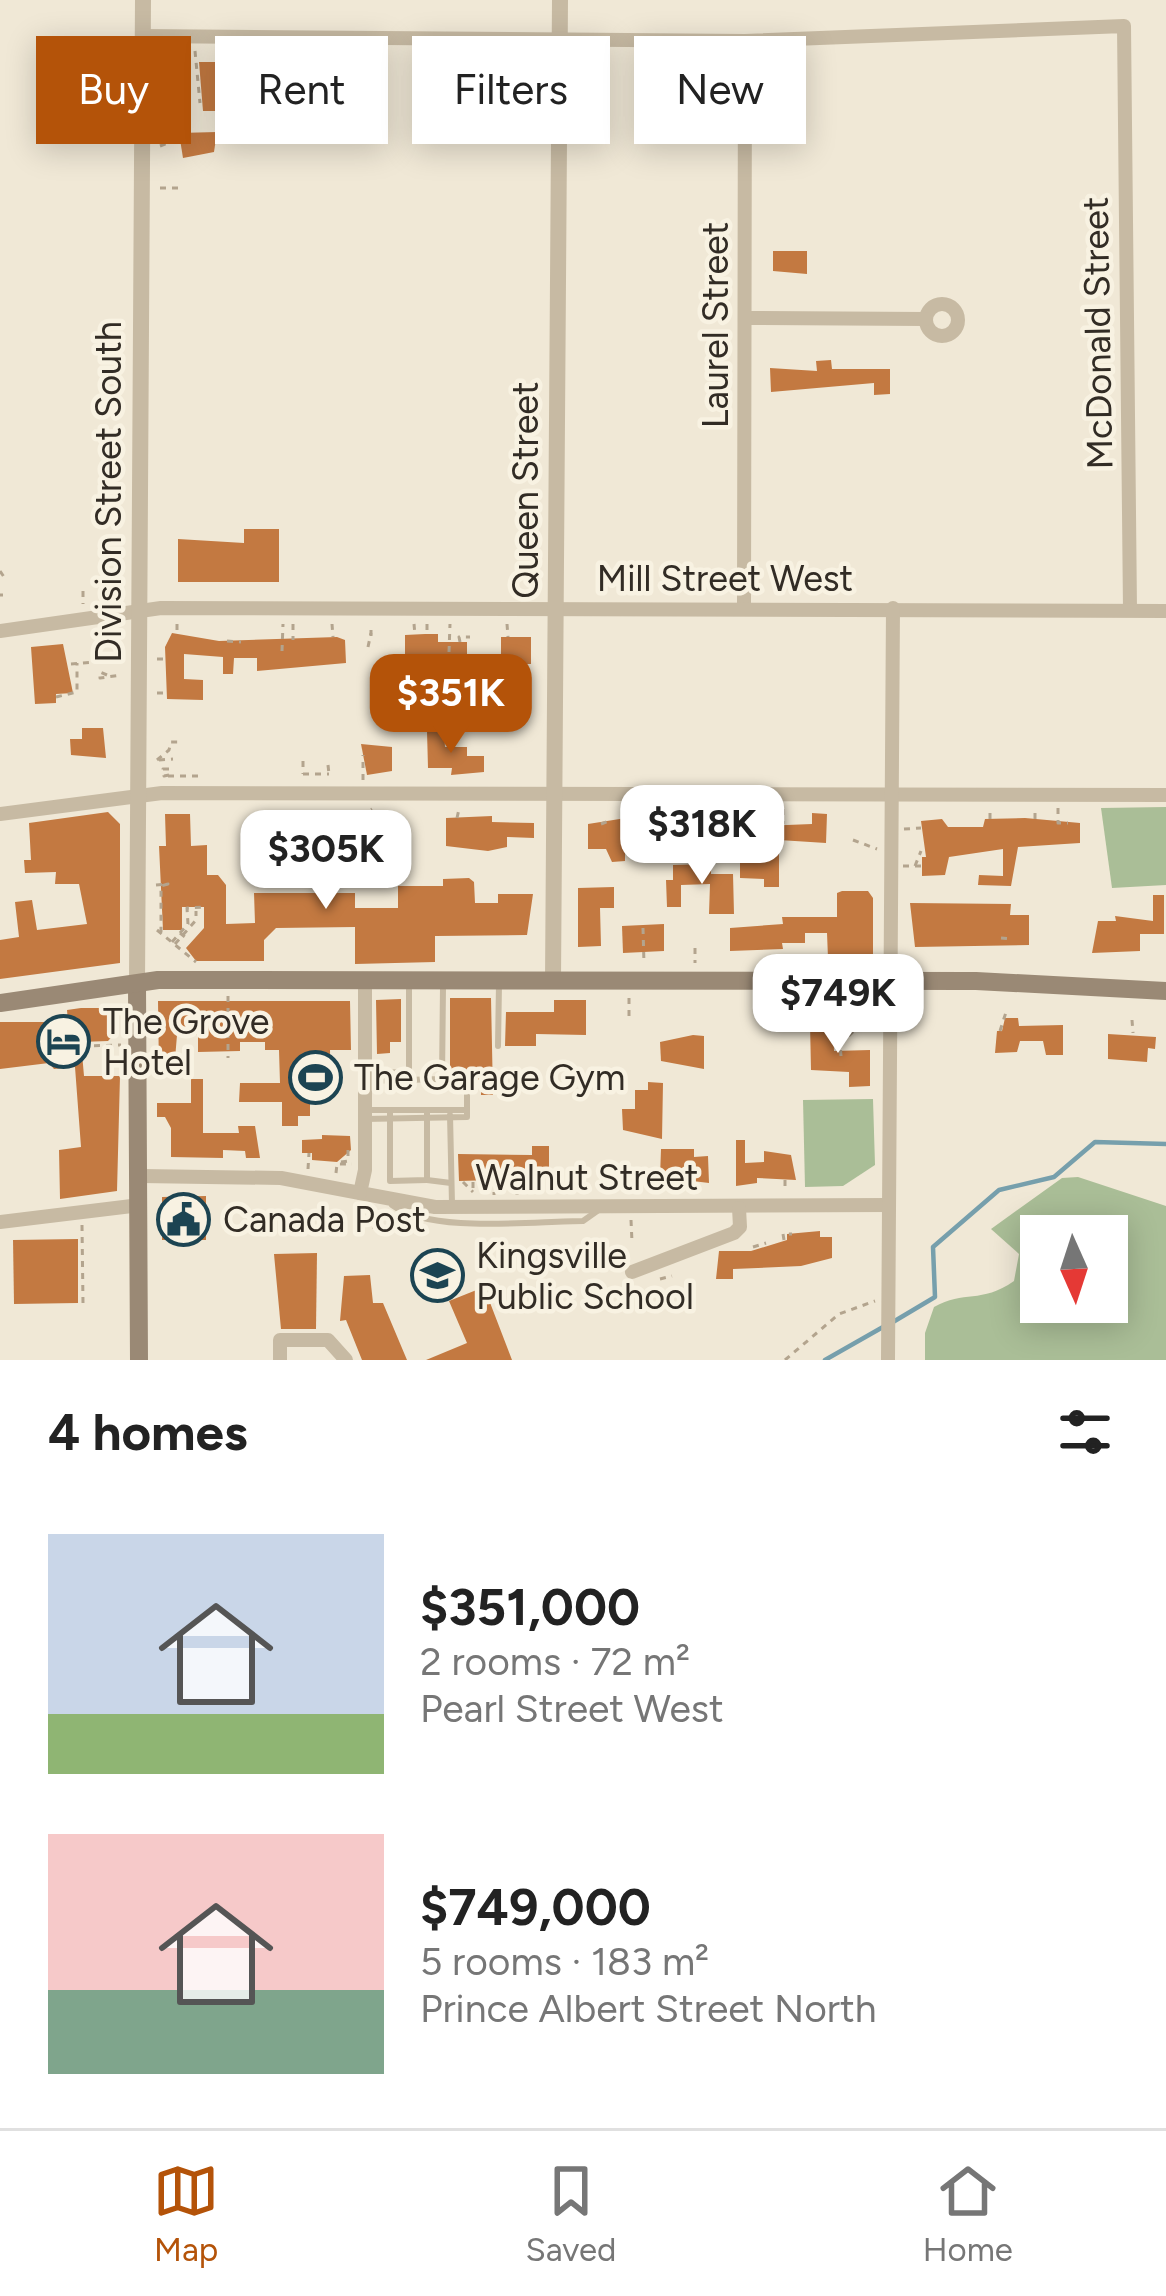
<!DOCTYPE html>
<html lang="en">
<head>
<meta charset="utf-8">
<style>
  body { margin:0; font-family:Figtree,sans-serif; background:#f6f6f6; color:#222; height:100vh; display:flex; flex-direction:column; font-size:45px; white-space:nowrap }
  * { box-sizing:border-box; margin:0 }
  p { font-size:39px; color:#767676 }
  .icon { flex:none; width:66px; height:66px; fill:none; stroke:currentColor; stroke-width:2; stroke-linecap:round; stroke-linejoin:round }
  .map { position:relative; height:1360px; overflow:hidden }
  .drawer { display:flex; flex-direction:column; background:#fff; flex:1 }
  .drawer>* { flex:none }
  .banner { position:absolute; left:36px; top:36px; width:1095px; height:108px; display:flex; gap:24px }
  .needle { width:78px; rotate:177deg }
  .fabs { position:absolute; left:1020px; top:1215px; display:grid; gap:24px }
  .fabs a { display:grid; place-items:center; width:108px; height:108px; border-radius:0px; background:#fff; box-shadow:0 6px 30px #0003; font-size:60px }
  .price { position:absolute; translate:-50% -102px; padding:0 27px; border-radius:24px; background:#fff; color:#222; font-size:39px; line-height:78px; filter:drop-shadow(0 3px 6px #0008) }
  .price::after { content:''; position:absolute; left:50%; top:72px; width:36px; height:27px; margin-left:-18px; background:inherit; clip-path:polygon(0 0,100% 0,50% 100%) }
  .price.current { background:#b45309; color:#fff }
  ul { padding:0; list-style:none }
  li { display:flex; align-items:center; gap:36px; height:300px; padding:0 48px }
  li span { display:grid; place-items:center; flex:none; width:336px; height:240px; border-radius:0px; color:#555 }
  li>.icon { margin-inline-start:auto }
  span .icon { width:144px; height:144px; fill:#fffc; stroke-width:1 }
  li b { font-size:51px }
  h2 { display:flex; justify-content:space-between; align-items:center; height:144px; padding:0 48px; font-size:51px }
  .tag { padding:0 42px; border-radius:0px; background:#fff; box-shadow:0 6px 30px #0003; font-size:42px; line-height:108px }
  .tag.current { background:#b45309; color:#fff }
  .tabs { display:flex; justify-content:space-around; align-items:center; height:168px; border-top:3px solid #e0e0e0; background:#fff; font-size:33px; color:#767676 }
  .tabs a { display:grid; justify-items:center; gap:6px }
  .tabs .current { color:#b45309 }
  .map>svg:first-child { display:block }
</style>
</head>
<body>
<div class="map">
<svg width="1166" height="1360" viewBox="0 0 1166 1360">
  <rect width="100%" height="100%" fill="#f0e8d6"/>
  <g fill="#aabe97" fill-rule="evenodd">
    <path d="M1166 807V885L1112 888 1101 808Z"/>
    <path d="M873 1099 875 1165 843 1186 805 1187 803 1100Z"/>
    <path d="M1078 1177 1166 1206V1360H925V1333L934 1307C964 1290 981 1304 1014 1281L1019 1254 991 1229 1062 1178ZM1041 1236H1107V1302H1041Z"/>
  </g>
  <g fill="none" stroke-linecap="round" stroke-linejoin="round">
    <g stroke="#769fac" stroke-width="4.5">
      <path d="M893 1322 935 1297 933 1247 999 1190 1054 1177 1095 1142 1166 1144"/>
      <path d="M825 1360 883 1327"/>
    </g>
  </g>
  <g fill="#c37941">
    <path d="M199 62H217L219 111H203Z"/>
    <path d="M217 132 214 152 183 158 179 133Z"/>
    <path d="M773 251H807V274L773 271Z"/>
    <path d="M831 360 832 369H890V394L874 395V383L771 392 770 368 817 371 816 361Z"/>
    <path d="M244 529H279V582H178V539L244 543Z"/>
    <path d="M172 633 219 641 337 637 345 640 346 663 257 671V658H234L233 674H223V657L184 654V679L203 680V700L167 699 165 647Z"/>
    <path d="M425 634H438V642H467V674L405 671V635Z"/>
    <rect x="501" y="637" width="30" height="27"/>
    <path d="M63 644 73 693 56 694V703L35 704 31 647Z"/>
    <path d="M82 728H103L106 758 71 755 70 739H82Z"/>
    <path d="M427 731H444L445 747H467V756H484V772L451 775 452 768H428Z"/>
    <path d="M361 744 392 747V771L367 775Z"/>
    <path d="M108 812 120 824V963L0 979V940L19 937 15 902 32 900 37 930 87 924 79 884H55L56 872 25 873 24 860H31L29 823Z"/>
    <path d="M812 813 827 814 826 843 779 840V887H764V879L740 878V845L718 846V839L659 840 653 853H625V861L612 862 606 849H588V824L645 815 700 820 760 816V826L812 824Z"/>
    <path d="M165 814H190L191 846 207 845V875H218L226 885V924L255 923 254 893H355V908H398V886H443V879L469 878 474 882 475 903H498V894H533L527 935 435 936V962L355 964V927L276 928 264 940V961H196L186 948 204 928V907H182V930H163L159 846H166Z"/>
    <path d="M337 816H372L373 843 336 845Z"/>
    <path d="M492 816V822L534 823V838L507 837V847L488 851 446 846V818Z"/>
    <path d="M1025 818 1080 823V843L1018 847 1011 886 978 885 979 875 1003 876V849L949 857 945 875 922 876V857H926L921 821 942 819 948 827H983L985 819Z"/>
    <path d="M711 864V874H733L734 914H709L710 884 681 885V907H667L666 880H673V865Z"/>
    <path d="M614 887V908H600L601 946 578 947V888Z"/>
    <path d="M842 891H868L873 898V959L828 958 827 933H805V943H782L783 949 730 951V928L783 924 782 917H837V893Z"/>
    <path d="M1153 895H1164V934H1140V951L1092 953 1098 921H1116L1115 916 1153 921Z"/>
    <path d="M910 903 1011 904 1010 915H1029V945L915 947Z"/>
    <path d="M664 924V951L623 953 622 926Z"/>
    <path d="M450 998H491L493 1095H481V1080L450 1076Z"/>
    <path d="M401 999V1042H390V1053L377 1054 376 1000Z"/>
    <path d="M554 1000H586V1035L536 1034V1046H505L506 1012H554Z"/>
    <path d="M158 1001H350L351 1050H330L331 1095H310V1116H298V1126H282V1102H239L240 1083H280L279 1050H265V1042H240V1051L198 1052V1035H177L174 1071H159Z"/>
    <path d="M81 1008H107L117 1018V1031L108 1041 81 1042 84 1076H120L117 1191 60 1199 59 1150 81 1147 75 1067 54 1069 49 1063 0 1069V1022H68L67 1010Z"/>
    <path d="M1005 1018H1018L1019 1026 1063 1025V1055H1046L1043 1041H1020L1017 1052 995 1053 997 1031H1002Z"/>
    <path d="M810 1023H833L834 1051 870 1050V1086L849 1087V1072L811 1070Z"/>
    <path d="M1108 1034 1156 1037 1155 1049 1148 1048 1147 1062 1108 1059Z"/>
    <path d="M693 1035 704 1036V1069L661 1061 660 1042Z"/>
    <path d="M191 1079H203V1133H239L238 1126H255L260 1158H246L245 1151 223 1150V1158L171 1157V1128L165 1117H157V1103H191Z"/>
    <path d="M648 1082 663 1083 662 1139 623 1130 622 1109H635V1090H648Z"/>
    <path d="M322 1135 350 1136 351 1150 337 1162 312 1160V1153H302V1140L322 1139Z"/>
    <path d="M736 1140H745V1163L764 1162V1151L791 1155 796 1180 757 1178V1183L736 1186Z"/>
    <path d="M532 1146H549V1169L523 1170V1179L459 1181 458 1154 532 1155Z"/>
    <path d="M661 1149H694V1157L708 1156 709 1183 660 1177Z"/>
    <path d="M206 1196V1240H162V1197Z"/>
    <path d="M820 1231V1237H832V1258L801 1266 733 1269V1279H716L719 1251H751L787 1240V1234Z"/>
    <path d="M78 1239V1303L14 1304 13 1240Z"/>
    <path d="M317 1253 316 1329H281L274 1254Z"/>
    <path d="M370 1275 373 1303H383L407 1360H362L346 1320 340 1321 344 1276Z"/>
    <path d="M484 1287 512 1360H426L467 1343 449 1301Z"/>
  </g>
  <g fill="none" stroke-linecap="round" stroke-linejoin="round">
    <g stroke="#b3a48e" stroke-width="3" stroke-dasharray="6 6" stroke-linecap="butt">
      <path d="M195 51 200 103"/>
      <path d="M160 146 180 138"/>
      <path d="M160 188H179"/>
      <path d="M0 571 4 577"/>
      <path d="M83 591V604"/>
      <path d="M0 595H3"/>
      <path d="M177 624V633"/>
      <path d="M293 624V640"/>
      <path d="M332 624 333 637"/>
      <path d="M414 624 415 635"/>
      <path d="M427 624V634"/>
      <path d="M507 624 508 637"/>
      <path d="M371 636V624"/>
      <path d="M227 641 241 642"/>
      <path d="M460 642 459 637H470"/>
      <path d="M368 647 371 633"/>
      <path d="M282 651 283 624"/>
      <path d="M449 652 450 624"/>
      <path d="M157 659H166"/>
      <path d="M71 664 123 660"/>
      <path d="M107 675 100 672V678L122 675"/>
      <path d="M157 693H167"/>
      <path d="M56 697 77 692V663"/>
      <path d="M157 760 169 750 171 742H180"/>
      <path d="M159 760 173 759"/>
      <path d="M303 761V774"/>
      <path d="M328 765 329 774"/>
      <path d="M163 769H169V775L164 776Z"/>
      <path d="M303 774H329"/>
      <path d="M168 776H200"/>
      <path d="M363 780V755"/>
      <path d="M1058 808V823H1068"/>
      <path d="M783 809V824"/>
      <path d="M361 816 372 809"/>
      <path d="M457 818 459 809"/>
      <path d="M990 819V808"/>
      <path d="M1035 819V808"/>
      <path d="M601 824 611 820"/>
      <path d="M904 829 921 828"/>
      <path d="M853 840 877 849"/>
      <path d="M903 866H922"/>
      <path d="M915 866 921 851"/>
      <path d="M156 885 168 884 161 886V932"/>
      <path d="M643 928 644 964"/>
      <path d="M157 930 196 962"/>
      <path d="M1001 938 1012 939"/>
      <path d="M172 942 188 924 187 908 205 907"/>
      <path d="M175 944 196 920V911"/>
      <path d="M695 948V963"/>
      <path d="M228 996V1058"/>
      <path d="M629 998V1016"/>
      <path d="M804 998 811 1014 835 1012 839 998"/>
      <path d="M832 1015 869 1025"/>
      <path d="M1132 1020 1133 1033"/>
      <path d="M1000 1031 1007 1009"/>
      <path d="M82 1046 121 1045"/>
      <path d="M841 1056 840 1044 855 1030 875 1027"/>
      <path d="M341 1162 348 1161V1150"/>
      <path d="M308 1169 309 1153"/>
      <path d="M336 1173 337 1164H352"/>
      <path d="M610 1175 611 1194"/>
      <path d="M517 1179V1195"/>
      <path d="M494 1180V1195"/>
      <path d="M785 1180V1192"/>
      <path d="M463 1182 473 1192"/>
      <path d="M473 1182V1194"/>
      <path d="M631 1220 632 1242"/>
      <path d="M82 1225 83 1303"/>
      <path d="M374 1229 375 1208"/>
      <path d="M784 1240 783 1234H792"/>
      <path d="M753 1247 766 1243"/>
      <path d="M660 1279 672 1276"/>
      <path d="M785 1360 839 1314 875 1301"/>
    </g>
    <g stroke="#c7baa3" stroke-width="6">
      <path d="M498 1046 499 984"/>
      <path d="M366 1073 409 1072V984"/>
      <path d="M442 1079 454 1089 467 1090V1110"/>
      <path d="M367 1081 442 1079 443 987"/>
      <path d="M369 1110H467"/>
      <path d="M390 1110V1181L427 1180V1110"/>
      <path d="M450 1115 452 1204"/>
      <path d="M365 1119 467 1117V1110"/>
      <path d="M427 1180 451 1183"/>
      <path d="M392 1205C432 1234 533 1221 583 1221L600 1209"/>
    </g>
    <g stroke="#c7baa3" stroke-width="14">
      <path d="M142 36 745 41 1124 26 1130 610"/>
      <circle cx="942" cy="320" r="16"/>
      <path d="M745 318 925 319"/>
      <path d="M744 609 745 41"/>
      <path d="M0 631 161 608 1166 611"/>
      <path d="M0 814 162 793 1166 795"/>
      <path d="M365 980V1170L360 1193 435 1207 889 1205"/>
      <path d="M141 1176 281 1178 360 1193"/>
      <path d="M0 1222 140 1205"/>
      <path d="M632 1272 734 1233 740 1227 739 1208"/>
      <path d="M280 1360V1340H328L346 1360"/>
      <path d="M888 1360 893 608"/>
    </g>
    <g stroke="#c7baa3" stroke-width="16">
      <path d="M553 981 560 0"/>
      <path d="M137 984 143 0"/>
    </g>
    <g stroke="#9a8975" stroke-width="18">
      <path d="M137 984 139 1360"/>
      <path d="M0 1003 158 980 976 981 1166 991"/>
    </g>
    <path stroke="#b3a48e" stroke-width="3" stroke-dasharray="6 6" stroke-linecap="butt" d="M180 933 185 937"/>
  </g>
  <defs>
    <symbol id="hotel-ring" viewBox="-11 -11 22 22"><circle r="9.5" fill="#f8f2e2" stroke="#1c4452" stroke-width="1.5"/><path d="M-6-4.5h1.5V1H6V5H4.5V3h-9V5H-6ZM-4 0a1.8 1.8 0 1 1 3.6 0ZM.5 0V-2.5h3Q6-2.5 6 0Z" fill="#1c4452"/></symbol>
    <symbol id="stadium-ring" viewBox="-11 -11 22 22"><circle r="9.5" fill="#f8f2e2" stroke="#1c4452" stroke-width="1.5"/><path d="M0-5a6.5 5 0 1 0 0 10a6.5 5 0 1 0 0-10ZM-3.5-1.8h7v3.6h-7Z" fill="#1c4452"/></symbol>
    <symbol id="civic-ring" viewBox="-11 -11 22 22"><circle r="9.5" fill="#f8f2e2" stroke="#1c4452" stroke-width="1.5"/><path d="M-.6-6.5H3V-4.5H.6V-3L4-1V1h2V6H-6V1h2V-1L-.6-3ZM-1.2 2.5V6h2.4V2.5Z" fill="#1c4452"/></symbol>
    <symbol id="school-ring" viewBox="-11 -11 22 22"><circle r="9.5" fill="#f8f2e2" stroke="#1c4452" stroke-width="1.5"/><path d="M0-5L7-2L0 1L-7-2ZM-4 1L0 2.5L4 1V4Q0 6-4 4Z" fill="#1c4452"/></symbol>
  </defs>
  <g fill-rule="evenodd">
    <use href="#hotel-ring" x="34" y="1012" width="59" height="59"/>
    <use href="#stadium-ring" x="286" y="1048" width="59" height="59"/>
    <use href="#civic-ring" x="154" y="1190" width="59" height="59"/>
    <use href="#school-ring" x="408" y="1246" width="59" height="59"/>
  </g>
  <g text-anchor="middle" stroke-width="9" stroke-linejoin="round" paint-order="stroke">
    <g font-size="36" fill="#322c25" stroke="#f8f2e2">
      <text transform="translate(715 325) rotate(-90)" y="13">Laurel Street</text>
      <text transform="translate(1097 333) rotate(-91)" y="13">McDonald Street</text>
      <text transform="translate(525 490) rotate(-90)" y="13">Queen Street</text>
      <text transform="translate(108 492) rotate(-90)" y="13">Division Street South</text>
      <text x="725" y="591">Mill Street West</text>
      <text x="587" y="1190">Walnut Street</text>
    </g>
    <g font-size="36" fill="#322c25" stroke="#f8f2e2" text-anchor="start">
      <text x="103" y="1034">The Grove<tspan x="103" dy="41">Hotel</tspan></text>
      <text x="354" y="1090">The Garage Gym</text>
      <text x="223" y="1232">Canada Post</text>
      <text x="476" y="1268">Kingsville<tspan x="476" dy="41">Public School</tspan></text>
    </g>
  </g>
</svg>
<div class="fabs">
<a><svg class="needle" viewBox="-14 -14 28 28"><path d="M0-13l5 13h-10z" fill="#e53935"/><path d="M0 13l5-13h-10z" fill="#767676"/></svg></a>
</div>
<b class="price current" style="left:451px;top:756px">$351K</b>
<b class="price" style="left:702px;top:887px">$318K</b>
<b class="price" style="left:326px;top:912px">$305K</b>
<b class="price" style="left:838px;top:1056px">$749K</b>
<div class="banner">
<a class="tag current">Buy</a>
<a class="tag">Rent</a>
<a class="tag">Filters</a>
<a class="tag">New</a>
</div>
</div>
<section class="drawer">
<h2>4 homes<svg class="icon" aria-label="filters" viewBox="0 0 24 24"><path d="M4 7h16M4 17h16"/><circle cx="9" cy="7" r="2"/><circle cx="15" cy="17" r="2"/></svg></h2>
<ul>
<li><span style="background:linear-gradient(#c9d6e8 75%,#8fb573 0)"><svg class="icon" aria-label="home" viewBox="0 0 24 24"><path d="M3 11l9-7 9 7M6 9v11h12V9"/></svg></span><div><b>$351,000</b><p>2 rooms · 72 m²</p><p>Pearl Street West</p></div></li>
<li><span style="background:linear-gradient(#f6c9c9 65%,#7fa58c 0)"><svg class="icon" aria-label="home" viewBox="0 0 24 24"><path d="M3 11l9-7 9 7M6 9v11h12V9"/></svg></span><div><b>$749,000</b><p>5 rooms · 183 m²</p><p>Prince Albert Street North</p></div></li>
</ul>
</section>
<nav class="tabs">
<a class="current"><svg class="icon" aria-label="map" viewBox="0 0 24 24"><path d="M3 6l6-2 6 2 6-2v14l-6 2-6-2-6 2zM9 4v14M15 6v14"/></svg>Map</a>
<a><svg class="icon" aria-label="saved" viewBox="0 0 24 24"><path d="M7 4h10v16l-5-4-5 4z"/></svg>Saved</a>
<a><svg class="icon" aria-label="home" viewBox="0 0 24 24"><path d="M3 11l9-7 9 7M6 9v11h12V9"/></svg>Home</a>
</nav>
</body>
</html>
